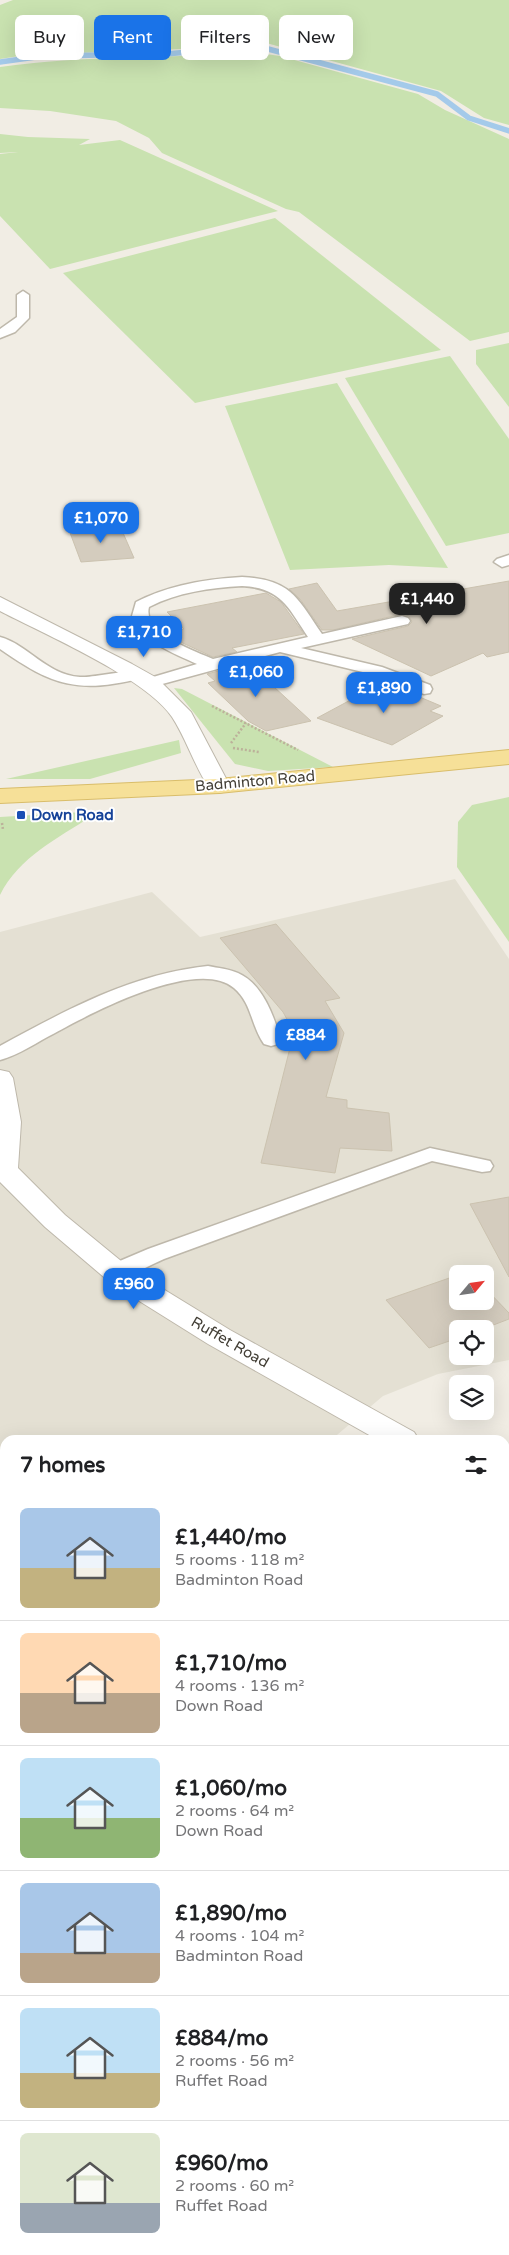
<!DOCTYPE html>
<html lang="en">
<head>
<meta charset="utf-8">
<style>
  body { margin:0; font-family:"Varela Round",sans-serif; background:#f2f2f2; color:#202124; height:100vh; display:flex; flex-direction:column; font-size:19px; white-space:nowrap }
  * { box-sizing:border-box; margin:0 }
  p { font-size:16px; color:#757577 }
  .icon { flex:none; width:28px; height:28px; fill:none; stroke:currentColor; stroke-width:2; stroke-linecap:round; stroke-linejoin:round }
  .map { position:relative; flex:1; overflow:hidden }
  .details { position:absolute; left:0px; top:1435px; width:510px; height:820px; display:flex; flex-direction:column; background:#fff; border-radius:15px 15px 0 0; box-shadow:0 5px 20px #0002 }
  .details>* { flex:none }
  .hud { position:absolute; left:15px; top:15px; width:480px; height:45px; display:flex; gap:10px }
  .needle { width:32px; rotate:61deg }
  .controls { position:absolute; left:449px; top:1265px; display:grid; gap:10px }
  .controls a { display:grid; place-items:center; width:45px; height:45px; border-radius:8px; background:#fff; box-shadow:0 5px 20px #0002; font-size:25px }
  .price { position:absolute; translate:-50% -42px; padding:0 11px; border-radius:10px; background:#1a73e8; color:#fff; font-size:16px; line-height:32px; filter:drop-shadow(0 1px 2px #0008) }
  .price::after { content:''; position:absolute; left:50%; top:30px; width:15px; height:11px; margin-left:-8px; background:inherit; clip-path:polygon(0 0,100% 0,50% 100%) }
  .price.current { background:#222; color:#fff }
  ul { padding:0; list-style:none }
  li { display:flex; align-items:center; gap:15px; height:125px; padding:0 20px }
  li+li { border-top:1px solid #e0e0e0 }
  li span { display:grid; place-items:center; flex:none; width:140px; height:100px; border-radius:8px; color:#555 }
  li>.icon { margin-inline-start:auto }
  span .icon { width:60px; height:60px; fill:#fffc; stroke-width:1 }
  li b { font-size:21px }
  h2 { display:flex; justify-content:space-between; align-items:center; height:60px; padding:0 20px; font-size:21px }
  .pill { padding:0 18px; border-radius:8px; background:#fff; box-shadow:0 5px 20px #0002; font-size:18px; line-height:45px }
  .pill.current { background:#1a73e8; color:#fff }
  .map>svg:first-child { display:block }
</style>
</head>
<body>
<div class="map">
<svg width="509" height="2255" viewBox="0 0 509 2255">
  <rect width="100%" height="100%" fill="#f1ede4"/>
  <g fill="#e4e0d3" fill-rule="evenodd">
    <path d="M455 879 509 959V1360L438 1374 383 1396 331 1440H5V2022L0 2019V932L152 892 200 937ZM458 1274H485V1301H458ZM458 1329H485V1356H458Z"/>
    <path d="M505 1541 509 1544V2255H316L309 2250H505Z"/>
  </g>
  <g fill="#c9e2b0">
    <path d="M13 0H509V125L484 118 441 91 259 41 183 49 26 55 0 59V5Z"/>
    <path d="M253 52 280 56 418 94 445 110 509 139V332L470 341 299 212 286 209 162 153 149 138 116 121 50 111 0 108V67C84 55 169 59 253 52Z"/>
    <path d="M0 134 28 137 90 139 79 145 120 140 278 211 50 269 0 216V154L18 152 0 153Z"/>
    <path d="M275 218 441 350 195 403 63 273Z"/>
    <path d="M509 343V407L476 364V350Z"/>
    <path d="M450 356 509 439V533L446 546 345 378Z"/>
    <path d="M337 383 448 568 389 565 290 570 225 406Z"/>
    <path d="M174 688 182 689 333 767 268 771 235 764Z"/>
    <path d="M179 740 181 753 90 779H6Z"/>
    <path d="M509 797V942L457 867 458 822 472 805Z"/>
    <path d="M83 812 90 813 92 816C58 838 19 857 0 895V817Z"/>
  </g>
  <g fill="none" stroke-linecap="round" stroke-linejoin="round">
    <path stroke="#a4caea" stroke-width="5.5" d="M0 62 43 56 166 54 257 46 437 94 469 118 509 131"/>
  </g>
  <g fill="#d4ccbe" stroke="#cbc2af">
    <path d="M120 526 134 558 81 562 69 530Z"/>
    <path d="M509 581V652L487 657 483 653 431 676 352 639 408 626 412 622 409 616 402 614 333 630H322L300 599 289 589 317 583 337 611Z"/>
    <path d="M266 593 281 602 304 634 232 648 237 652 213 657 174 639 167 632 184 629 167 612Z"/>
    <path d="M248 663 311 721 266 731 248 721 208 683 215 681 207 674Z"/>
    <path d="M384 682 441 706 430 711 443 716 392 745 317 718Z"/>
    <path d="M276 924 340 998 325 1001 344 1033 326 1097 347 1100V1108L389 1113 392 1151 340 1148 335 1173 261 1163 294 1032 283 1012 220 938Z"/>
    <path d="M509 1197V1277L470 1204Z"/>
    <path d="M458 1275V1301H485V1288L509 1313V1319L483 1329H458V1338L429 1348 386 1300Z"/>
  </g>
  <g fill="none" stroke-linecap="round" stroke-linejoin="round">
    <defs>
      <g id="service">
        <path d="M23 291 29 295V318L15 332 0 338V329L17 317V295Z"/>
        <path d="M509 555V565L502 567 494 562 497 559Z"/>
        <path d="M242 577C290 579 297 597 322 634L402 616 408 618 410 621 408 624 301 648 382 667 430 685 432 689 430 693 424 694 371 674 280 652 155 686H143L141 683 143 680 197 664C173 653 142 642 132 616L136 602C169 585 206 579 242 577ZM242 586C281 588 288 607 308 637L213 659C195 651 142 633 149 607 178 592 210 588 242 586Z"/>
        <path d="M0 637C27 644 47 675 80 677 94 678 138 666 144 675L142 678C78 694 53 686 0 649Z"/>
        <path d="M208 966C218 968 229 969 238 973 263 984 274 1017 281 1040L278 1044 271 1046 264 1044C251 1026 252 1003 234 988 197 957 91 1013 55 1033 37 1042 19 1055 0 1060V1046C66 1010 132 974 208 966Z"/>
        <path d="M430 1148 490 1161 493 1166 490 1171 482 1172 432 1161 164 1259C147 1266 126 1281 108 1276L105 1271 108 1266 148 1249Z"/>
        <path d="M505 2153 509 2155V2186L505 2184Z"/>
      </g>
      <g id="minor">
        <path d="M0 1070 9 1072 13 1078 21 1122 18 1168 65 1215 132 1270 230 1330 414 1432 419 1440H378L208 1344 112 1284 45 1227 0 1182Z"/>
        <path d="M505 1487 509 1488V1511L505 1510Z"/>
      </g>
      <path id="tertiary" d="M0 597 132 664 157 678 191 712 230 786 227 791 219 793 211 791C195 768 187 740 172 717 146 678 44 634 0 611Z"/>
      <path id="primary" d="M509 750V764L219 793 0 803V789L219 779Z"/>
    </defs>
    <use href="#service" stroke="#beb8ab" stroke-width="3"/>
    <use href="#minor" stroke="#beb8ab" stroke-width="2"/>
    <use href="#tertiary" stroke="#beb8ab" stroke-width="2"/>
    <use href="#primary" stroke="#d9bd6a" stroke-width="2"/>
    <g stroke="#bcb19a" stroke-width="2.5" stroke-dasharray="2 2" stroke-linecap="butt">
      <path d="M212 706 298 750"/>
      <path d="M231 743 246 723"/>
      <path d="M233 748 259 752"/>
      <path d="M2 823 3 830"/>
    </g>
    <use href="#service" fill="#fff" fill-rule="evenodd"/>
    <use href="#minor" fill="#fff" fill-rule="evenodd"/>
    <use href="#tertiary" fill="#fff" fill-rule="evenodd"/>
    <use href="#primary" fill="#f6e098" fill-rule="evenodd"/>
  </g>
  <rect fill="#1a4fb4" stroke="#fff" stroke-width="2" x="16" y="810" width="10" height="10" rx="2.5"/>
  <g text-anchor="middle" stroke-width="4" stroke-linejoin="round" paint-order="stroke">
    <g font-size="15" fill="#423e35" stroke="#fff">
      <text transform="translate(255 781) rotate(-5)" y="5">Badminton Road</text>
      <text transform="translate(230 1342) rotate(30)" y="5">Ruffet Road</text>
    </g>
    <g font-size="15" font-weight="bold" fill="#164399" stroke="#fff" text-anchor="start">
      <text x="31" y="820">Down Road</text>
    </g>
  </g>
</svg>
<div class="controls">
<a><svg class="needle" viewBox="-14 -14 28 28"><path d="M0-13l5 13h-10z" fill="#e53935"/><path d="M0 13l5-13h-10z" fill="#757577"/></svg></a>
<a><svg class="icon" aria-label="locate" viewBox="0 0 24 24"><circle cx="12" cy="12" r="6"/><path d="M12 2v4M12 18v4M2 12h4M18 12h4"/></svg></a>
<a><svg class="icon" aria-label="layers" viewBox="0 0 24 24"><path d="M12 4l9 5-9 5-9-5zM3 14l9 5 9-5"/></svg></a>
</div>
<b class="price" style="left:101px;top:544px">£1,070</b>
<b class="price current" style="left:427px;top:625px">£1,440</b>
<b class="price" style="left:144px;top:658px">£1,710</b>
<b class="price" style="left:256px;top:698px">£1,060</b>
<b class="price" style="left:384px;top:714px">£1,890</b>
<b class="price" style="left:306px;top:1061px">£884</b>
<b class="price" style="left:134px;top:1310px">£960</b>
<div class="hud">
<a class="pill">Buy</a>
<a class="pill current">Rent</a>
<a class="pill">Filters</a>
<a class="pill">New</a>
</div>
<section class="details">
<h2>7 homes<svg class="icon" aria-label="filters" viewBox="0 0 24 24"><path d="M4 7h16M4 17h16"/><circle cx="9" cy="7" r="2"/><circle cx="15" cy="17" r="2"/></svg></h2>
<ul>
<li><span style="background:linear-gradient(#a9c7e8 60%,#c2b280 0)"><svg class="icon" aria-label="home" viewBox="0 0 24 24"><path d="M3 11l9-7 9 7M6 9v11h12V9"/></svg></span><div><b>£1,440/mo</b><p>5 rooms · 118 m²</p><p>Badminton Road</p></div></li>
<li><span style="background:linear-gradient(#ffd9b3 60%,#b9a48a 0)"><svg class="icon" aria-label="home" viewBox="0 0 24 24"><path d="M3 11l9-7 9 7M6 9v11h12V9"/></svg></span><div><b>£1,710/mo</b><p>4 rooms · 136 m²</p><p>Down Road</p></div></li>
<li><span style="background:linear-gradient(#bfe0f5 60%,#8fb573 0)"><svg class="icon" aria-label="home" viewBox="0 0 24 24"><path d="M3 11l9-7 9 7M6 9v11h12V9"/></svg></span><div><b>£1,060/mo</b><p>2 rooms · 64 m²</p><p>Down Road</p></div></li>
<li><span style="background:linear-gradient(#a9c7e8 70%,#b9a48a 0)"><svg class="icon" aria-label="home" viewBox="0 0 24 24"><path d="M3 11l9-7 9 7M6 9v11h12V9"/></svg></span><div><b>£1,890/mo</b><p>4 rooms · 104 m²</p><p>Badminton Road</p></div></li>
<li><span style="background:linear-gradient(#bfe0f5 65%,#c2b280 0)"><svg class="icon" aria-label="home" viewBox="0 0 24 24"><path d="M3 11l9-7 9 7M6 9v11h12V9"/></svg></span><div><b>£884/mo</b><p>2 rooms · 56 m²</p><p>Ruffet Road</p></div></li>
<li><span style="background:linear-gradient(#dfe7d0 70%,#9aa5b1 0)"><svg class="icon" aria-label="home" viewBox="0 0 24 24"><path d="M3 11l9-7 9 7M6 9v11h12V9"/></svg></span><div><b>£960/mo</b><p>2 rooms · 60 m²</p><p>Ruffet Road</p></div></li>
</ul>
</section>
</div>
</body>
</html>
